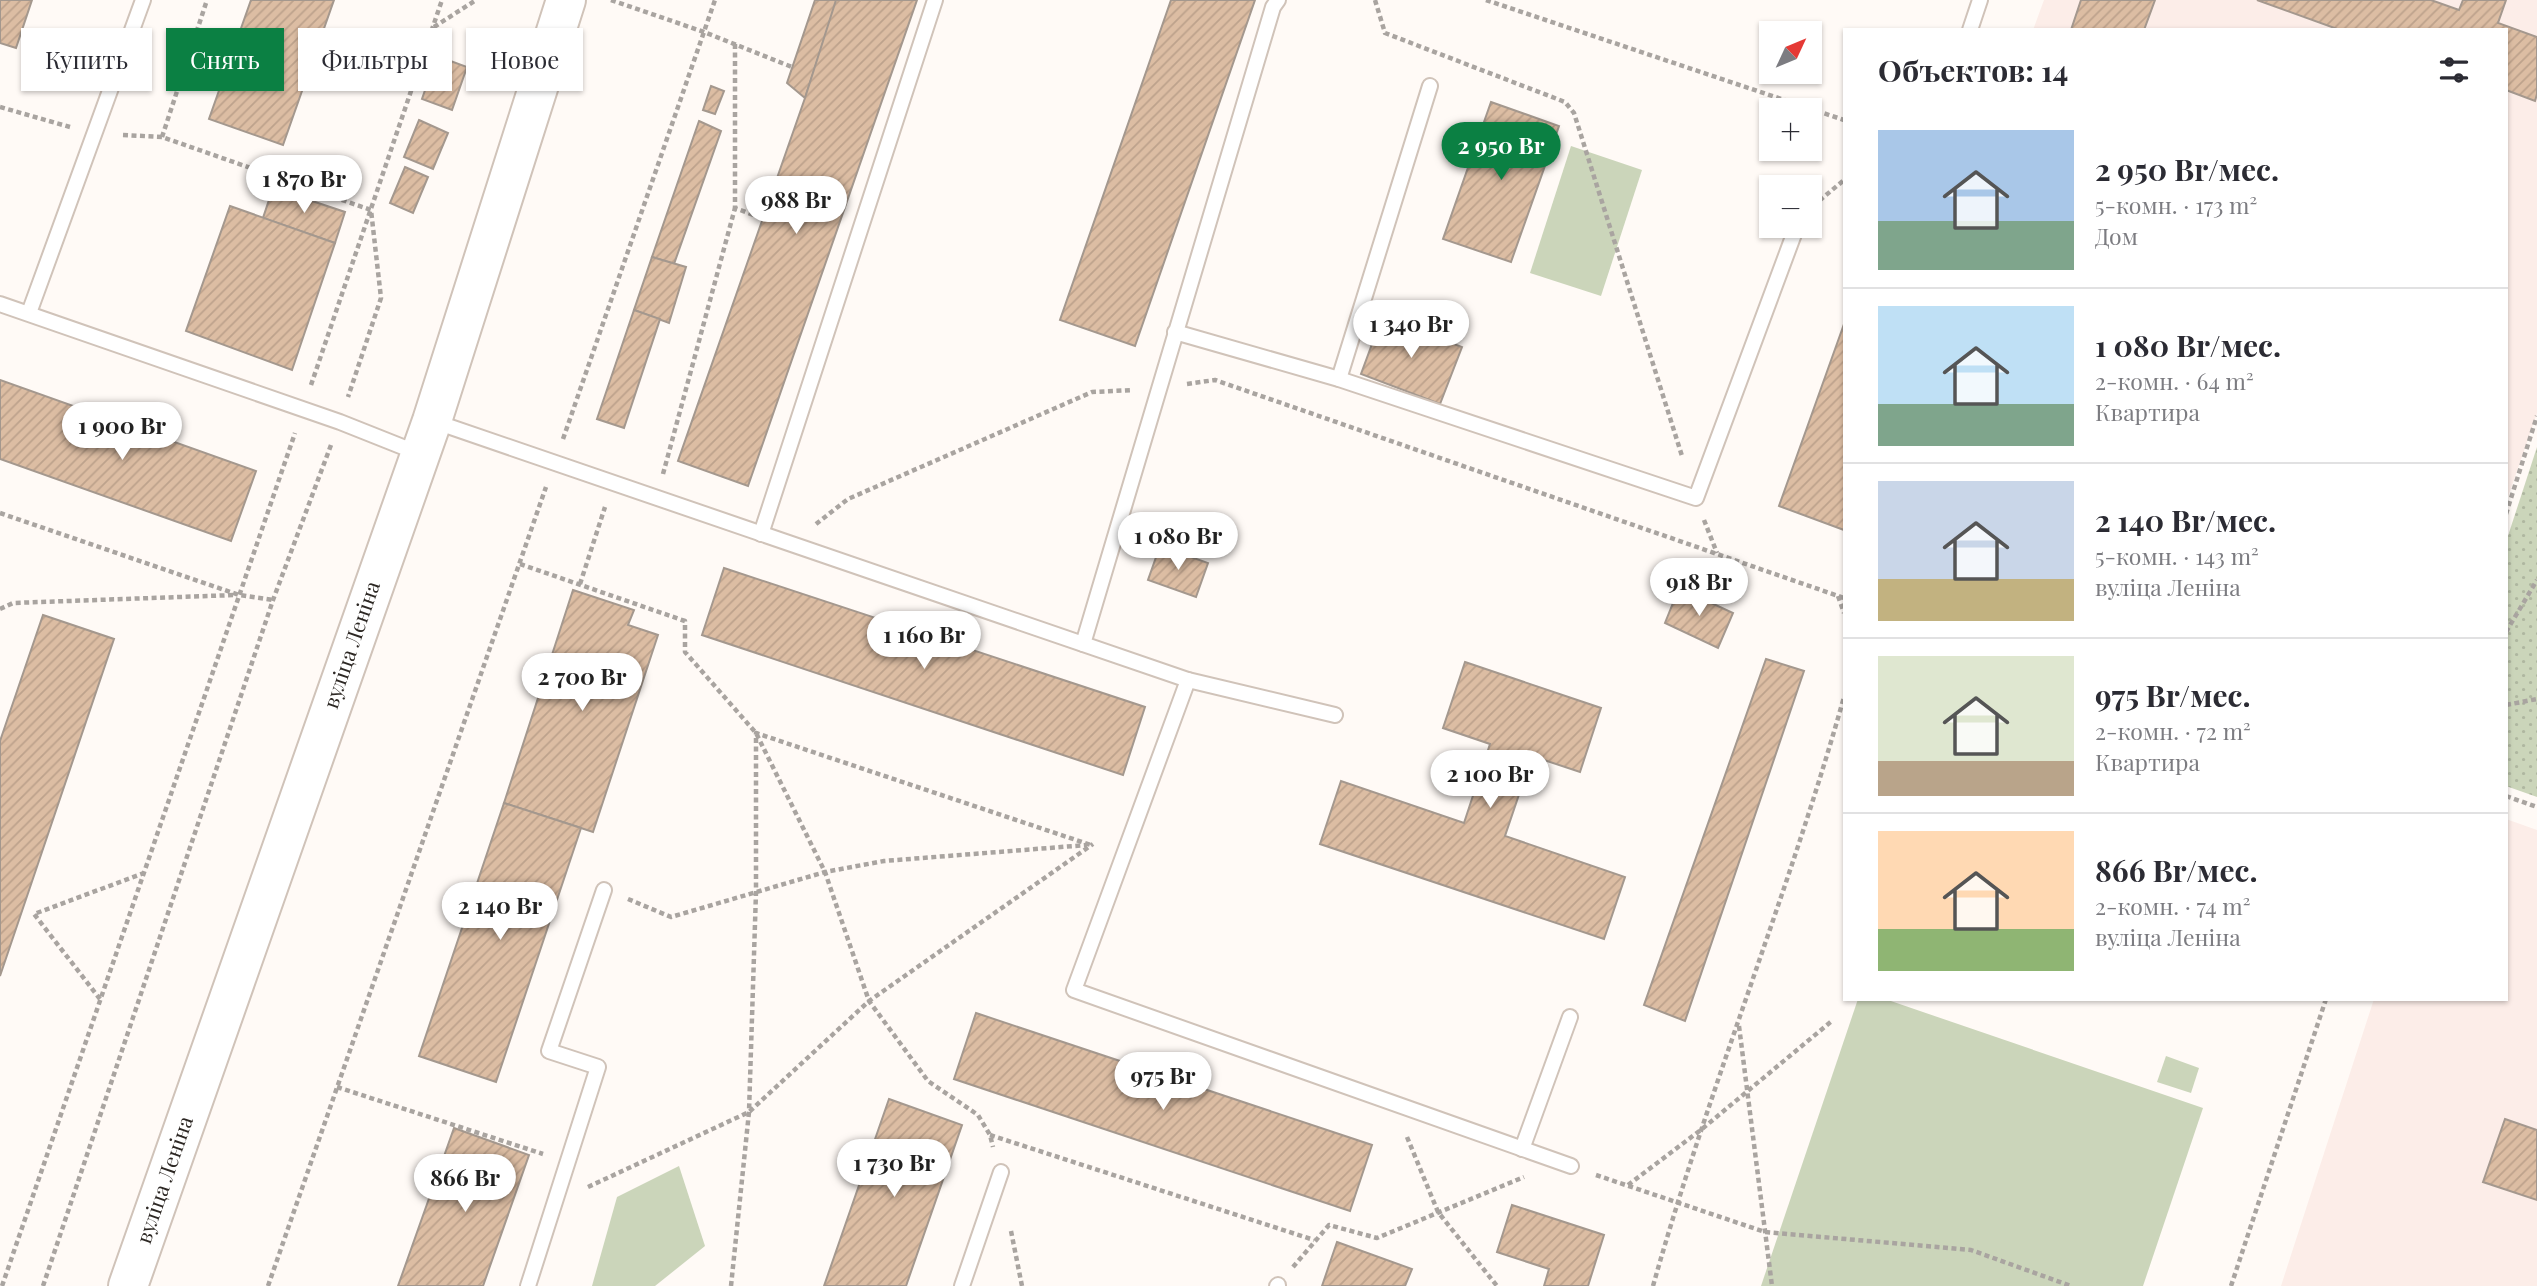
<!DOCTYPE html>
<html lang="ru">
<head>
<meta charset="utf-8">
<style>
  body { margin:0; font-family:"Playfair Display",serif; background:#f2f2f3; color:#2b2b33; height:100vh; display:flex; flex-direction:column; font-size:26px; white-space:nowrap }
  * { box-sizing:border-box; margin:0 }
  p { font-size:23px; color:#7c7c81 }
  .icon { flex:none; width:38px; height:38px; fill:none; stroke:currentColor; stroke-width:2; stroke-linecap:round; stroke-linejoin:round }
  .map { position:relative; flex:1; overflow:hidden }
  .sheet { position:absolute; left:1843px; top:28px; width:665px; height:973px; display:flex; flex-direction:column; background:#fff; border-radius:0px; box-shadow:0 2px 5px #0004 }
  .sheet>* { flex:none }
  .top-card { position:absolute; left:21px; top:28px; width:665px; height:63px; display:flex; gap:14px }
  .needle { width:46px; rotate:46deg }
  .tools { position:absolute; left:1759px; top:21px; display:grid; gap:14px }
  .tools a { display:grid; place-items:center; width:63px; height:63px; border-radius:0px; background:#fff; box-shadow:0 2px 5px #0004; font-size:35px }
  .price { position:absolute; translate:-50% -60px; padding:0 16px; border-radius:24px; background:#fff; color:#222; font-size:23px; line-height:46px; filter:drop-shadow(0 2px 4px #0008) }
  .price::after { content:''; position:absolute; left:50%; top:42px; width:21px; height:16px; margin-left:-10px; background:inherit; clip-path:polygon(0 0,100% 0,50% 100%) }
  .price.on { background:#0b8043; color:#fff }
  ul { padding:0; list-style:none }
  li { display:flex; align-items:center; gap:21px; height:175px; padding:0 35px }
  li+li { border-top:2px solid #e1e1e2 }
  li span { display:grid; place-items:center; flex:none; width:196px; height:140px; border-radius:0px; color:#555 }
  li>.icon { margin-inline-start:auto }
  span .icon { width:84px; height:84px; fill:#fffc; stroke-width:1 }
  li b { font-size:30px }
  h2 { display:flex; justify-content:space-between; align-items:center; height:84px; padding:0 35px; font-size:30px }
  .pill { padding:0 24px; border-radius:0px; background:#fff; box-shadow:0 2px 5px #0004; font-size:24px; line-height:63px }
  .pill.on { background:#0b8043; color:#fff }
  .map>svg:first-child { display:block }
</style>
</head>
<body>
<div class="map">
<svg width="2537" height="1286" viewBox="0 0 2537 1286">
  <defs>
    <pattern id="grass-dots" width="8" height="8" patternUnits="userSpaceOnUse" patternTransform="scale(1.75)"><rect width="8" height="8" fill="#cbd5ba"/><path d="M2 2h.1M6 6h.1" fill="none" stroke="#afb7a0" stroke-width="1.8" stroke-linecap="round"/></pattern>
    <pattern id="building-hatch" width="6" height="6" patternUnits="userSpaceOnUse" patternTransform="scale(1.75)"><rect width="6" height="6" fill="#dcbda3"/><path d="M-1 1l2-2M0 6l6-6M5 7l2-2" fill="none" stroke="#bda28c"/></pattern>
  </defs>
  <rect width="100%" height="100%" fill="#fffaf6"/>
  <g fill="#fcede8">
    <path d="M2044 0H2537V413L2506 503V30H2033Z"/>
    <path d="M2506 819 2537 830V1286H2281L2374 999H2506Z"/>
  </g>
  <path fill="url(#grass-dots)" d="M2537 447V797L2506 786V542Z"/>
  <g fill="#cbd5ba">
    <path d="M1571 146 1642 170 1601 296 1530 273Z"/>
    <path d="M1858 999H1885L2203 1108 2143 1286H1761Z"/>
    <path d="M2166 1056 2199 1068 2191 1093 2157 1082Z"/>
    <path d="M679 1166 705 1246 655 1286H592L617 1197Z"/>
  </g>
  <g fill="url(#building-hatch)" stroke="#a4988e" stroke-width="2">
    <path d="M0 0H32L16 48 0 43Z"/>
    <path d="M251 0H334L283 145 209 119Z"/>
    <path d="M815 0H837L805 98 787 83Z"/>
    <path d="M836 0H917L748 486 678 461 805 98Z"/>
    <path d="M1171 0H1255L1135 346 1060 320Z"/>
    <path d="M2081 0H2155L2144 30H2071Z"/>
    <path d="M2257 0H2431L2459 10 2463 0H2506L2498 23 2537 37V94L2535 101 2506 90V30H2340Z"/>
    <path d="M437 56 467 67 452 110 422 99Z"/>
    <path d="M711 86 724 91 715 114 703 110Z"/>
    <path d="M1491 102 1559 126 1511 262 1443 239Z"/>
    <path d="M419 120 448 133 433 169 404 157Z"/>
    <path d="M699 121 721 131 674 264 652 257Z"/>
    <path d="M405 167 428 177 413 213 390 203Z"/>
    <path d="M273 188 345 212 335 243 263 218Z"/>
    <path d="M230 206 335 243 292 370 186 331Z"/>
    <path d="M652 257 686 267 669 323 634 310Z"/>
    <path d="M634 310 660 319 624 428 597 419Z"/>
    <path d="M1382 317 1462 347 1440 404 1361 374Z"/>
    <path d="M1844 324V530L1779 506Z"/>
    <path d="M0 380 256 471 231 541 0 459Z"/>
    <path d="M1160 546 1208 563 1196 597 1148 580Z"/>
    <path d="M724 568 1145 707 1123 775 702 635Z"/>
    <path d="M1679 588 1733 613 1718 648 1665 623Z"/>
    <path d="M573 590 634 610 628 625 658 635 593 832 504 803Z"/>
    <path d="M43 615 114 639 0 976V741Z"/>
    <path d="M1766 659 1804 671 1685 1021 1644 1005Z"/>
    <path d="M1465 662 1601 708 1580 772 1532 756 1505 836 1625 877 1604 939 1320 844 1341 781 1464 823 1490 744 1443 728Z"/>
    <path d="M504 803 581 828 496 1082 419 1056Z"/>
    <path d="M976 1013 1372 1145 1350 1211 954 1079Z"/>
    <path d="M889 1099 962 1125 906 1286H824Z"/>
    <path d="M2505 1119 2537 1130V1200L2483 1182Z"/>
    <path d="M454 1128 529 1155 483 1286H398Z"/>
    <path d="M1512 1205 1604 1235 1588 1286H1544L1549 1269 1497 1252Z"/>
    <path d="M1337 1242 1412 1269 1405 1286H1322Z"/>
  </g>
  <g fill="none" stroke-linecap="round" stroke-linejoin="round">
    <defs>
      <g id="service">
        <path d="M1970 30 1980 0"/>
        <path d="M0 304 340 422 418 453"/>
        <path d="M29 313 143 0"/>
        <path d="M1175 332 1339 379 1696 498 1797 226"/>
        <path d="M1339 379 1430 86"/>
        <path d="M433 421 1188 680 1335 715"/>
        <path d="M761 534 935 0"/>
        <path d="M1083 644 1273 7 1278 0"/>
        <path d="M1188 680 1074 990 1571 1166"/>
        <path d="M1522 1149 1570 1017"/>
        <path d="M528 1286 598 1067 549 1051 604 890"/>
        <path d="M962 1286 1001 1172"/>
        <path d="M1277 1286 1278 1285"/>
      </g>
      <path id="secondary" d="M128 1286 432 421 566 0"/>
    </defs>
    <use href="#service" stroke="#d0c3b9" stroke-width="18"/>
    <use href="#secondary" stroke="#d0c3b9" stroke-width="42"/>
    <g stroke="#a9a4a0" stroke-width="4.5" stroke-dasharray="5 3.5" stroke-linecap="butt">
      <path d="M611 0 704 32 792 67"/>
      <path d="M1375 0 1385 33 1565 102 1574 113 1682 456"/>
      <path d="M1486 0 1844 120"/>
      <path d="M434 27 476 0"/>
      <path d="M735 44V208L762 218"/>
      <path d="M0 107 70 127"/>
      <path d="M123 135 162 137 371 210 381 298 348 397"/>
      <path d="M162 137 207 0"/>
      <path d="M1813 206 1844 180"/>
      <path d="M1187 384 1215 380 1844 598"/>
      <path d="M311 385 442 0"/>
      <path d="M563 439 715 0"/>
      <path d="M663 474 735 208"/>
      <path d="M0 513 239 595 273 600"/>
      <path d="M2506 514 2537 416"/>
      <path d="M1704 520 1717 553"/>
      <path d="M816 524 848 499 1092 392 1133 390"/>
      <path d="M520 564 685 621V652L756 733 825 872 869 1001 928 1081 978 1115 990 1135 993 1147"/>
      <path d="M580 584 605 507"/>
      <path d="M1838 596 1844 613"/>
      <path d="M0 609 13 603 235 595"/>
      <path d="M2506 632 2537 580"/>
      <path d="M2506 705 2537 699"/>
      <path d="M2506 796 2537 807"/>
      <path d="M628 899 671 917 825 872 884 861 1087 845"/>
      <path d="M100 999 34 914 144 873"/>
      <path d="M1739 1026 1772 1286"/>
      <path d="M337 1087 543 1154"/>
      <path d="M990 1135 1314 1240"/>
      <path d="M1407 1137 1438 1212 1497 1286"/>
      <path d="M1596 1175 1765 1232 1971 1250 2071 1286"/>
      <path d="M1628 1185 1702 1129 1833 1020"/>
      <path d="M588 1187 749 1112 869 1001 1093 844"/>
      <path d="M1011 1231 1022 1286"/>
      <path d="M1293 1267 1329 1225 1377 1238 1524 1177"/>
      <path d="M2 1286 295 433"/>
      <path d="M43 1286 273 600 331 445"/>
      <path d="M268 1286 546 487"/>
      <path d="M731 1286 749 1112 756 892V733L1091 845"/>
      <path d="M1653 1286C1709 1087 1788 896 1844 697"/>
      <path d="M2231 1286 2326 999"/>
    </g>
    <use href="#service" stroke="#fff" stroke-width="14"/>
    <use href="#secondary" stroke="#fff" stroke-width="38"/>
  </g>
  <g text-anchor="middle" stroke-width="5" stroke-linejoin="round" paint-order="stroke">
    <g font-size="21" fill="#2d2824" stroke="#fff">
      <text transform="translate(352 645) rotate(-71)" y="7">вуліца Леніна</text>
      <text transform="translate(165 1180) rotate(-71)" y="7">вуліца Леніна</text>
    </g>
  </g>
</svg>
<div class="tools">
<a><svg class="needle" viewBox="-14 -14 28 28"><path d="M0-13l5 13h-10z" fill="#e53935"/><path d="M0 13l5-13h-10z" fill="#7c7c81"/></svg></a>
<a>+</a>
<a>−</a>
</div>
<b class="price on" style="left:1501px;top:182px">2 950 Br</b>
<b class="price" style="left:304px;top:215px">1 870 Br</b>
<b class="price" style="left:796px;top:236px">988 Br</b>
<b class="price" style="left:1411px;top:360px">1 340 Br</b>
<b class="price" style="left:122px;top:462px">1 900 Br</b>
<b class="price" style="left:1178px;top:572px">1 080 Br</b>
<b class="price" style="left:1699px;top:618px">918 Br</b>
<b class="price" style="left:924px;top:671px">1 160 Br</b>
<b class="price" style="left:582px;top:713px">2 700 Br</b>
<b class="price" style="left:1490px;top:810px">2 100 Br</b>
<b class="price" style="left:500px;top:942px">2 140 Br</b>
<b class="price" style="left:1163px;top:1112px">975 Br</b>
<b class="price" style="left:894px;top:1199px">1 730 Br</b>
<b class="price" style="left:465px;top:1214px">866 Br</b>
<div class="top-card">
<a class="pill">Купить</a>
<a class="pill on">Снять</a>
<a class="pill">Фильтры</a>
<a class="pill">Новое</a>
</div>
<section class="sheet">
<h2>Объектов: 14<svg class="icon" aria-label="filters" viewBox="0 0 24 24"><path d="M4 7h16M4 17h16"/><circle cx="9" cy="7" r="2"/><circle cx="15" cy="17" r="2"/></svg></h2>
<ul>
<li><span style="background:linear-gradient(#a9c7e8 65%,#7fa58c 0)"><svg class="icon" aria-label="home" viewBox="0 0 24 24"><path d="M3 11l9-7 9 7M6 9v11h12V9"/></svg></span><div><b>2 950 Br/мес.</b><p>5-комн. · 173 m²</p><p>Дом</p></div></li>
<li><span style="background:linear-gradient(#bfe0f5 70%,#7fa58c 0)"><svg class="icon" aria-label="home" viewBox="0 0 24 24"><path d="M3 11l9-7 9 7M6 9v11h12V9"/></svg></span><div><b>1 080 Br/мес.</b><p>2-комн. · 64 m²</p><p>Квартира</p></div></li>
<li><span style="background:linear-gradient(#c9d6e8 70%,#c2b280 0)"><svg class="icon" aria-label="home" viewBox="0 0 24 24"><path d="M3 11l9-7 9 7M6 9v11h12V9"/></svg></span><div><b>2 140 Br/мес.</b><p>5-комн. · 143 m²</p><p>вуліца Леніна</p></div></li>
<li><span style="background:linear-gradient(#dfe7d0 75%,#b9a48a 0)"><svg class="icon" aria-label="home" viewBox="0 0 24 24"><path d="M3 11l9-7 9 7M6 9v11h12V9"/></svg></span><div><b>975 Br/мес.</b><p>2-комн. · 72 m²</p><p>Квартира</p></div></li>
<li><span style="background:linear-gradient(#ffd9b3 70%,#8fb573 0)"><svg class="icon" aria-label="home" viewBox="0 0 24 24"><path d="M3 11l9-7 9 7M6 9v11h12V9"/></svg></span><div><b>866 Br/мес.</b><p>2-комн. · 74 m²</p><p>вуліца Леніна</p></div></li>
</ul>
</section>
</div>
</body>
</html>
